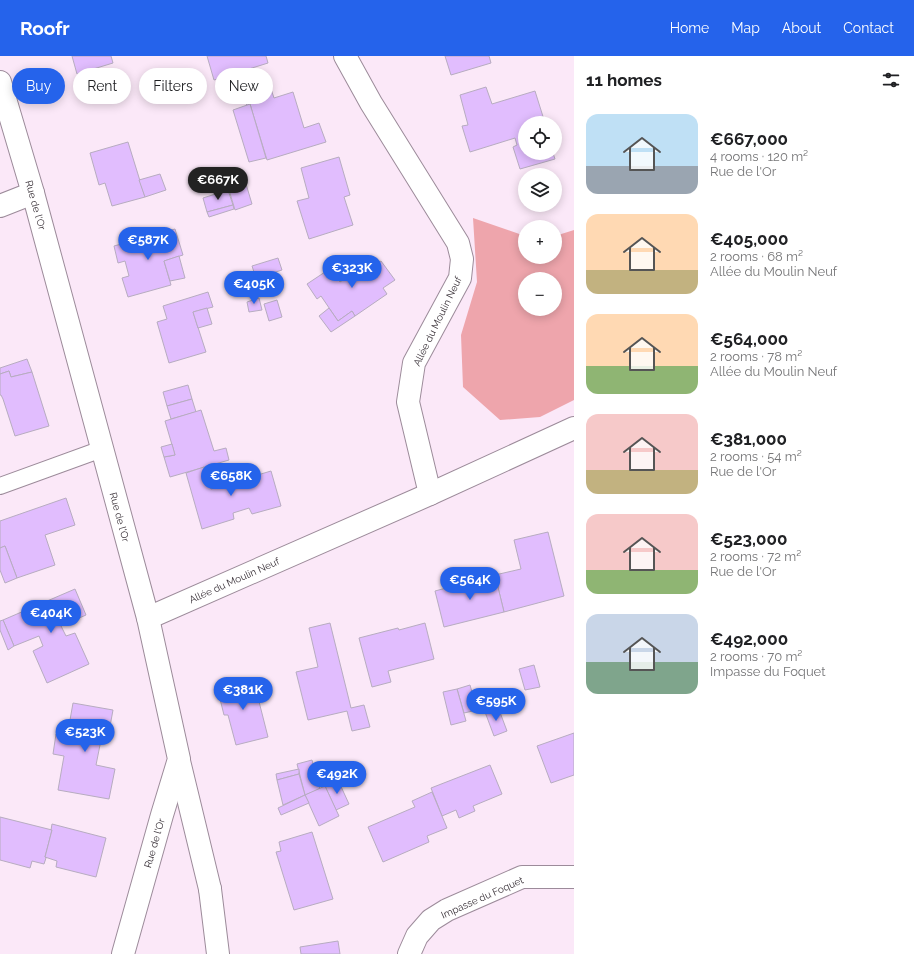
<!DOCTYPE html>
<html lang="en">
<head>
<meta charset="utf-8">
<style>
  body { margin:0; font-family:Raleway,sans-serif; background:#f2f2f2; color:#202124; height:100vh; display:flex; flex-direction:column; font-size:15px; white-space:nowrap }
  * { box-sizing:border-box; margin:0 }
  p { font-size:13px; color:#757577 }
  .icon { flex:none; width:22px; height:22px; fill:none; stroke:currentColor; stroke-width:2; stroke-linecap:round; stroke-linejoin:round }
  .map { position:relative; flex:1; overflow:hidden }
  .panel { display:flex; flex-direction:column; background:#fff; width:340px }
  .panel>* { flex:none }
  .top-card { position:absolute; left:12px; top:12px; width:380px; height:36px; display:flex; gap:8px }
  .tools { position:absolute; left:518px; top:60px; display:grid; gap:8px }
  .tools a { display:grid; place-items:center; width:44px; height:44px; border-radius:50%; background:#fff; box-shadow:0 2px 10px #0003; font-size:20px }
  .price { position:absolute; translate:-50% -34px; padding:0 9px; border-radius:14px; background:#2563eb; color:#fff; font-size:13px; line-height:26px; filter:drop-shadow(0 1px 2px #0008) }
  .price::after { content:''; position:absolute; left:50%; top:24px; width:12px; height:9px; margin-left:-6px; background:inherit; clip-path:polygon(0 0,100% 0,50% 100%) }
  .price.selected { background:#222; color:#fff }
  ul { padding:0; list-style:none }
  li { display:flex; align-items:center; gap:12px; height:100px; padding:0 12px }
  li span { display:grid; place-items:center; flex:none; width:112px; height:80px; border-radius:12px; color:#555 }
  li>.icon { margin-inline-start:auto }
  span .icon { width:48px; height:48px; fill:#fffc; stroke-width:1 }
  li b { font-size:17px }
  h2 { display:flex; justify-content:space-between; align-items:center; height:48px; padding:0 12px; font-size:17px }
  .pill { padding:0 14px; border-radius:18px; background:#fff; box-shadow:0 2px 10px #0003; font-size:14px; line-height:36px }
  .pill.selected { background:#2563eb; color:#fff }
  header { display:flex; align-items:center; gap:24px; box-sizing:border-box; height:56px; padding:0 20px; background:#2563eb; color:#fff }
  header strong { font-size:19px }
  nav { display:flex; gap:22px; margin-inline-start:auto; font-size:14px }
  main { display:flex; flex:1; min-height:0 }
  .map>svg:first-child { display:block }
</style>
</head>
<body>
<header>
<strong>Roofr</strong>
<nav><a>Home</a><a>Map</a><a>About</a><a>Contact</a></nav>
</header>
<main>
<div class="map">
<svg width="574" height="898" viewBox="0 0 574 898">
  <rect width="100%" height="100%" fill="#fbe8f8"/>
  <path fill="#eea5ac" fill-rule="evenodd" d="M473 162 525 180V201H555V180L574 174V344L540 361 500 364 463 331 461 279 477 226ZM525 223H555V253H525Z"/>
  <g fill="#e1bdfe" stroke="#b7acc0">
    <path d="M72 0H111L113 7 77 18Z"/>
    <path d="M207 0H266L268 7 214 24Z"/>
    <path d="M445 0H489L491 7 451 19Z"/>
    <path d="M270 30 274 42 293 36 304 72 319 67 326 86 267 104 250 48 247 50 243 37Z"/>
    <path d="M486 31 492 48 535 35 545 67H525V97H553L555 103 520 113 513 91 517 89 515 82 470 96 462 70 468 69 460 39Z"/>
    <path d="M250 48 266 102 249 106 233 54Z"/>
    <path d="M128 86 145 141 112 150 105 127 99 129 90 97Z"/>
    <path d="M339 101 350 139 344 141 353 169 309 183 297 145 309 142 301 112Z"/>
    <path d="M160 118 166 134 145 141 139 124Z"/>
    <path d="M246 128 252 148 235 154 229 134Z"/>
    <path d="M228 134 233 149 207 156 203 142Z"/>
    <path d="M233 149 234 153 209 161 207 156Z"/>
    <path d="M175 173 183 199 164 205 171 229 128 241 122 222 129 220 125 205 118 207 114 190Z"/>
    <path d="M179 200 185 222 170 225 164 205Z"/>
    <path d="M278 202 282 214 256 222 252 210Z"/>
    <path d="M381 205 395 224 383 232 387 238 355 260 352 255 338 265 321 240 317 243 307 228 331 212 340 226 366 208 369 213Z"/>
    <path d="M268 220 272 230 261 234 258 224Z"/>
    <path d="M208 236 213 251 193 256 206 296 169 307 157 266 167 263 163 250Z"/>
    <path d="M259 242 262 254 249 256 247 246Z"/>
    <path d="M277 244 282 261 269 265 264 248Z"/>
    <path d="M207 252 212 268 198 272 193 256Z"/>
    <path d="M329 252 338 265 352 255 355 260 331 276 319 260Z"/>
    <path d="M27 303 32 316 11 321 9 315 0 318V312Z"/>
    <path d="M9 315 11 321 32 316 49 370 15 380 3 343 1 339H0V318Z"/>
    <path d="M188 329 192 343 167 350 163 336Z"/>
    <path d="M192 343 196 356 171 363 167 350Z"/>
    <path d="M201 354 214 395 226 392 229 404 170 421 164 401 175 399 165 365Z"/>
    <path d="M172 388 175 399 164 401 161 391Z"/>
    <path d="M204 411 211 433 271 415 281 450 252 458 249 452 233 457 234 463 202 473 186 417Z"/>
    <path d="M66 442 75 469 45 479 55 509 17 522 5 490 0 492V465Z"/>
    <path d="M548 476 564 540 504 556 495 519 521 513 514 484Z"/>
    <path d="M5 490 17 522 5 527 0 514V492Z"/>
    <path d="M495 519 504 556 444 571 435 535Z"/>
    <path d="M75 533 86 559 61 570 66 580 75 577 89 608 47 627 33 595 43 590 39 580 14 590 3 564Z"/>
    <path d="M3 564 14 590 8 594 0 574V565Z"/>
    <path d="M330 567 351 652 364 649 370 671 352 675 347 655 308 664 296 616 318 611 309 572Z"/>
    <path d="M425 567 434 603 388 615 391 626 372 631 359 582 398 572 399 574Z"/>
    <path d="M534 609 540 631 525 634 519 613Z"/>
    <path d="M253 622 268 681 236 689 228 659H224L217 631Z"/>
    <path d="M470 629 477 654 464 657 457 633Z"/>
    <path d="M457 633 466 665 451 669 443 636Z"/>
    <path d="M73 647 113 654 108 681 102 679 96 709 115 713 109 743 58 734 64 700 53 698 56 678 67 681Z"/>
    <path d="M498 651 507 675 494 680 485 656Z"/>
    <path d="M574 677V719L551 727 537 690Z"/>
    <path d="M312 704 320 733 305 739 297 708Z"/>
    <path d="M490 709 502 738 473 750 475 755 459 762 456 754 442 760 431 732Z"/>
    <path d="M299 713V718L277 724 276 718Z"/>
    <path d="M299 718 305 739 283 749 277 724Z"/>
    <path d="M338 724 349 748 336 754 325 730Z"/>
    <path d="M325 730 339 760 319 770 305 739Z"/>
    <path d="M432 736 447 772 427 780 429 786 383 806 368 771 415 751 412 745Z"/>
    <path d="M305 739 309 747 281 759 278 752Z"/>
    <path d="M0 761 52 774 45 801 46 802 44 808 32 805 30 812 0 804Z"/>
    <path d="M52 768 106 782 96 821 56 811 57 805 45 801 52 774H51Z"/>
    <path d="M312 776 333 843 294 854 276 796 281 795 279 786Z"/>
    <path d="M338 885 340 898H301L300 891Z"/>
  </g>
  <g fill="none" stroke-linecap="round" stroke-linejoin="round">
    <defs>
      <path id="service" d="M0 430 102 393"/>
      <path id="pedestrian" d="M210 833 218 898"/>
      <g id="minor">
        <path d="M345 0 371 47 458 187 462 203 460 222 414 307 408 346 430 438"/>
        <path d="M0 26 33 137 148 562 179 703 162 759 123 898"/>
        <path d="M0 150 33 137"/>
        <path d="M148 562 430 438 574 372"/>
        <path d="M179 705 210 833"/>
        <path d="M409 898 417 880 431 864 447 854 522 821H574"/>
      </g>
    </defs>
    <use href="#service" stroke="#9c8b9a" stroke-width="18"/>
    <use href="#pedestrian" stroke="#9c8b9a" stroke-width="24"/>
    <use href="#minor" stroke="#9c8b9a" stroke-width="24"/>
    <use href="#service" stroke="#fff" stroke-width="16"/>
    <use href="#pedestrian" stroke="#fff" stroke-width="22"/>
    <use href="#minor" stroke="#fff" stroke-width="22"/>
  </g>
  <g text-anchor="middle" stroke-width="3.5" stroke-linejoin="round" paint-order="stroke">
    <g font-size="10" fill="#393138" stroke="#fff">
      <text transform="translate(36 149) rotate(74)" y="4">Rue de l'Or</text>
      <text transform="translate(437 265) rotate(-64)" y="4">Allée du Moulin Neuf</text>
      <text transform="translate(120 461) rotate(75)" y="4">Rue de l'Or</text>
      <text transform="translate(234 524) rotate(-24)" y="4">Allée du Moulin Neuf</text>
      <text transform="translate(154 787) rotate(-74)" y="4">Rue de l'Or</text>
      <text transform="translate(482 841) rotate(-24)" y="4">Impasse du Foquet</text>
    </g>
  </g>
</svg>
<div class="tools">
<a><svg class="icon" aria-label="locate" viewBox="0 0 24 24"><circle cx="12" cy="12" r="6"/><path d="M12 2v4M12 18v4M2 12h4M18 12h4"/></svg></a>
<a><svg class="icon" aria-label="layers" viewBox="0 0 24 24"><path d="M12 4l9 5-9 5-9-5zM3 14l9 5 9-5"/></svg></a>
<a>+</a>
<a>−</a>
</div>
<b class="price selected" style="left:218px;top:145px">€667K</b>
<b class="price" style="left:148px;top:205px">€587K</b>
<b class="price" style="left:352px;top:233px">€323K</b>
<b class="price" style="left:254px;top:249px">€405K</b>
<b class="price" style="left:231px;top:441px">€658K</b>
<b class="price" style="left:470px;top:545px">€564K</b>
<b class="price" style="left:51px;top:578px">€404K</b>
<b class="price" style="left:243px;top:655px">€381K</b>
<b class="price" style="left:496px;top:666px">€595K</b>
<b class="price" style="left:85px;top:697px">€523K</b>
<b class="price" style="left:337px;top:739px">€492K</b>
<div class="top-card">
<a class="pill selected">Buy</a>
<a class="pill">Rent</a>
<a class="pill">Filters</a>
<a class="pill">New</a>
</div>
</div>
<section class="panel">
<h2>11 homes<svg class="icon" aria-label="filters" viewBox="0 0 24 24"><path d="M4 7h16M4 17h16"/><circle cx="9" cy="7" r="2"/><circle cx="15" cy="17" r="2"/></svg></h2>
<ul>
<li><span style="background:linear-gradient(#bfe0f5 65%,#9aa5b1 0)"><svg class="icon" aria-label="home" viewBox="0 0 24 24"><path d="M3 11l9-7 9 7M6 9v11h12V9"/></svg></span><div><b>€667,000</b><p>4 rooms · 120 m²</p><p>Rue de l'Or</p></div></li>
<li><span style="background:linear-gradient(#ffd9b3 70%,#c2b280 0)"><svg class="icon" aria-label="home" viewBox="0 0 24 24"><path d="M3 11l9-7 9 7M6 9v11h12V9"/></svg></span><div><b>€405,000</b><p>2 rooms · 68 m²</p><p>Allée du Moulin Neuf</p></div></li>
<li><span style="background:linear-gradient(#ffd9b3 65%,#8fb573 0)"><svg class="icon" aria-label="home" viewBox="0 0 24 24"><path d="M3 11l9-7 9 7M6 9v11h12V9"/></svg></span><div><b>€564,000</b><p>2 rooms · 78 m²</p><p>Allée du Moulin Neuf</p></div></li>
<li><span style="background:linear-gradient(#f6c9c9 70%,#c2b280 0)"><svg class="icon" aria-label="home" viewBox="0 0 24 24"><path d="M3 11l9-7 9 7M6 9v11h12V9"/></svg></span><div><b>€381,000</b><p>2 rooms · 54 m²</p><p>Rue de l'Or</p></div></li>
<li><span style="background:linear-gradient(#f6c9c9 70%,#8fb573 0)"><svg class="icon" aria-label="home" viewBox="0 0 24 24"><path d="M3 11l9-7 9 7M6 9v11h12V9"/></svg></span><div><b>€523,000</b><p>2 rooms · 72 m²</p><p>Rue de l'Or</p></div></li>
<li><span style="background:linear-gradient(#c9d6e8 60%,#7fa58c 0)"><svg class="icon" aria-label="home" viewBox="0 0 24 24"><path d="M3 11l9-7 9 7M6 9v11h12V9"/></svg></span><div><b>€492,000</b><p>2 rooms · 70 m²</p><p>Impasse du Foquet</p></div></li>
</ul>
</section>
</main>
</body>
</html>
